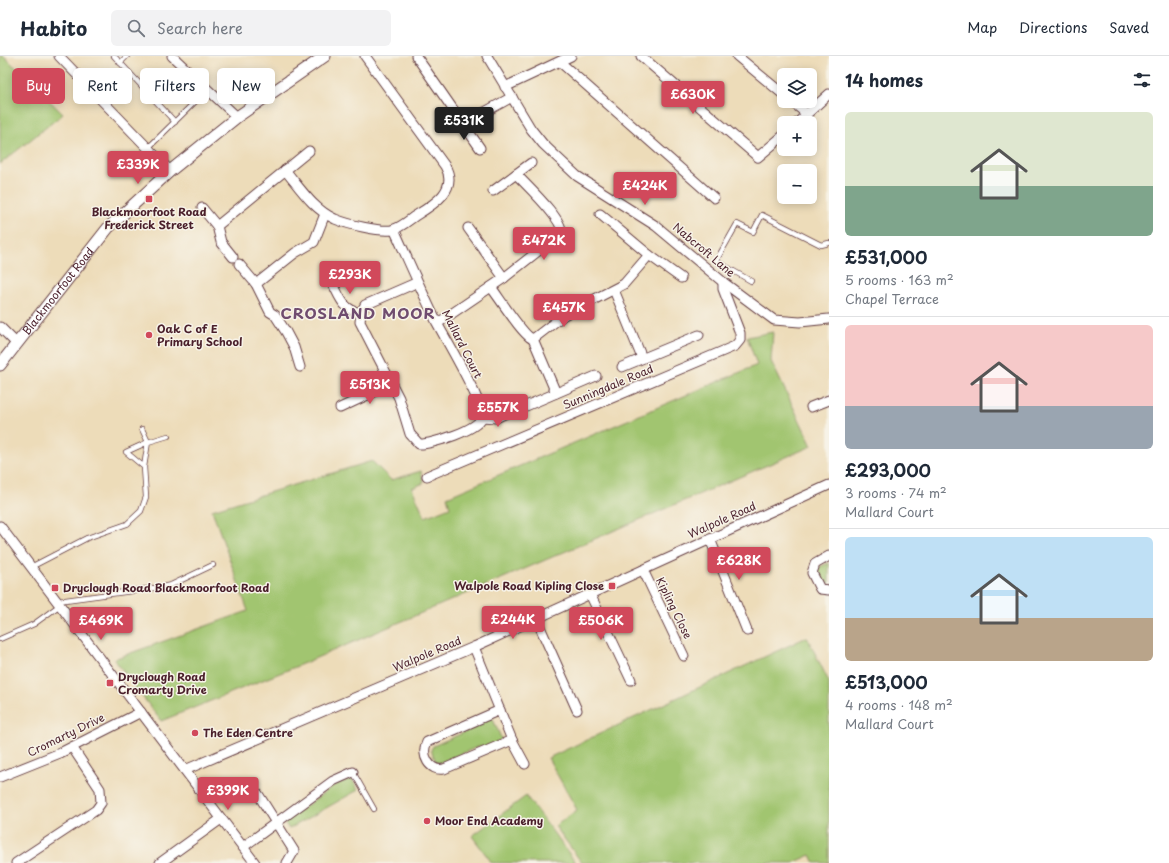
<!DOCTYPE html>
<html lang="en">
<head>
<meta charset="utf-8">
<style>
  body { margin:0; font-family:"Playpen Sans",sans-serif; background:#f2f2f3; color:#1f2937; height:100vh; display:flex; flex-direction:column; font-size:15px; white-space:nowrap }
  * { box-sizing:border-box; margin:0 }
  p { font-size:13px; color:#747a83 }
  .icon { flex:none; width:22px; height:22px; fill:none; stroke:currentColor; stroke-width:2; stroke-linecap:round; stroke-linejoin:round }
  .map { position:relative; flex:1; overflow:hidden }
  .drawer { display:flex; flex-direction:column; background:#fff; width:340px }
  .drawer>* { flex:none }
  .guide { position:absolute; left:12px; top:12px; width:380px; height:36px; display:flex; gap:8px }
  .fabs { position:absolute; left:777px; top:12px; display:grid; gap:8px }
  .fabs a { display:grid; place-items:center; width:40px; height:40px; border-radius:6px; background:#fff; box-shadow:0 2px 10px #0003; font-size:20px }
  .price { position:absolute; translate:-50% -34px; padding:0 9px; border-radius:4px; background:#d1495b; color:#fff; font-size:13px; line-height:26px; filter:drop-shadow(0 1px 2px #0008) }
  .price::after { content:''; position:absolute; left:50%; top:24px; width:12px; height:9px; margin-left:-6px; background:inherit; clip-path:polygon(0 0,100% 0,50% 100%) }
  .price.selected { background:#222; color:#fff }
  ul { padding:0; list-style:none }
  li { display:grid; align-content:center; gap:8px; height:212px; padding:0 16px }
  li+li { border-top:1px solid #e0e1e3 }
  li span { display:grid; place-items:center; height:124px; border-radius:6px; color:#555 }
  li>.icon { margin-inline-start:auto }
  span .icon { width:72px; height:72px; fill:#fffc; stroke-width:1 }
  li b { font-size:17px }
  h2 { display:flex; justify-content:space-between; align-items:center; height:48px; padding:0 16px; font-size:17px }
  .tag { padding:0 14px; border-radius:6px; background:#fff; box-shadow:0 2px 10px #0003; font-size:14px; line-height:36px }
  .tag.selected { background:#d1495b; color:#fff }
  header { display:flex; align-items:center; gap:24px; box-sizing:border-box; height:56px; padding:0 20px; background:#fff; border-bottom:1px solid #e0e1e3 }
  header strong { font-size:19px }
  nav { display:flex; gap:22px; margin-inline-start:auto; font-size:14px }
  .search { width:280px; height:36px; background:#f2f2f3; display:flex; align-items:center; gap:10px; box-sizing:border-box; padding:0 14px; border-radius:6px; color:#747a83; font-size:15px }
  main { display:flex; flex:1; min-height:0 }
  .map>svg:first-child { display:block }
</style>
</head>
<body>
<header>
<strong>Habito</strong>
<div class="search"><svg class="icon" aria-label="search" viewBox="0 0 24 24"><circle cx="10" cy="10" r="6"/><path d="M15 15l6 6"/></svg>Search here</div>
<nav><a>Map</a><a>Directions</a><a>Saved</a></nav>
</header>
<main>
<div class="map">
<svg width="829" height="807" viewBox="0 0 829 807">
  <rect width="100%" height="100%" fill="#f7f3e8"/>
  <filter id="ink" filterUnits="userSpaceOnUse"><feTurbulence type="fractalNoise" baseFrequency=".025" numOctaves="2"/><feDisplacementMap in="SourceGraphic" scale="8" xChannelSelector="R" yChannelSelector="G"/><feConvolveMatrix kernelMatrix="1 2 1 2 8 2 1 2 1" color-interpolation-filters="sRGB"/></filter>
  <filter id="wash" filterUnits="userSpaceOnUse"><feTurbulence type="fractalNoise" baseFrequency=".012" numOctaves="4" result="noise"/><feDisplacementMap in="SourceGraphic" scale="16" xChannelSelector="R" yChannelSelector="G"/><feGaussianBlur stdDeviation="0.9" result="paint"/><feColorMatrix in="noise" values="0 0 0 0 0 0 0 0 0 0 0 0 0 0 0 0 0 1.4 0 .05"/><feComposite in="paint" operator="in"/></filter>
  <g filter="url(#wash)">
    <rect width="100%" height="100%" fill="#eddcb9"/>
    <g fill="#a1c56f" stroke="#76724d">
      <path d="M0 0H4L63 58 0 108Z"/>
      <path d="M773 276 771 305 812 390 295 611 161 665 114 603 248 555 212 454 372 405 391 424 421 415 424 427 412 432 425 461 450 451 447 441 757 309 747 281Z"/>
      <path d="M829 507V527H824L818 515 819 511Z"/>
      <path d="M807 581 829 626V807H815L811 799 793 807H582L555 770 577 754 548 702Z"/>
      <path d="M492 661 502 684 485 691 480 690 439 707 436 706 431 694 433 690 474 672 475 667Z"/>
      <path d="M352 723 358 734 289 773 284 766 336 728Z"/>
      <path d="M526 740 576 807H492L472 780Z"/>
    </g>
  </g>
  <g filter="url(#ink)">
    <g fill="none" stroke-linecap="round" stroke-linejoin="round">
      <defs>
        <g id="service">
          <path d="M114 0 175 66"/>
          <path d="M120 7 127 0"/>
          <path d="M148 92 208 33"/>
          <path d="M751 225 716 205 737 168 753 176 762 159 821 189 829 187"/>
          <path d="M142 373 148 386 168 380"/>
          <path d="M31 511 87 482 127 468 141 455 146 441 144 411 148 386 126 396 144 411"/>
          <path d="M58 545 162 531 171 529 213 509"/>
          <path d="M0 583 34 568 60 549"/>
          <path d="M353 716 374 753"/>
        </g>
        <g id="minor">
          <path d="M59 0 170 115"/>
          <path d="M172 0 237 61"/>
          <path d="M416 0 480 92"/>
          <path d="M487 0 531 73 543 88 577 120 656 170 723 226 774 264 800 266 829 263"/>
          <path d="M641 0 758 101 784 79"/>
          <path d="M737 0 784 39"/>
          <path d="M560 6 714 142"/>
          <path d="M505 31 571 0"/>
          <path d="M791 45 807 58"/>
          <path d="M465 67 512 41"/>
          <path d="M797 67 829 38"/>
          <path d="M285 114C300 132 313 153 335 163 347 168 379 176 392 174 400 172 408 165 415 160 433 149 459 134 445 110L365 0"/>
          <path d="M493 135 531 107"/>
          <path d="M202 152 217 170 221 186 233 201"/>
          <path d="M600 158 649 199 681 222"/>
          <path d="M217 170 309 95"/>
          <path d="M468 172 504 222"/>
          <path d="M394 173C408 204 422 236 437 267 446 284 483 346 482 360 482 373 430 389 419 388L410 378 399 342 360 266 361 257 365 249 418 226"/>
          <path d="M239 208 256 228 270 256 275 259 286 276 294 291 300 311"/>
          <path d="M256 228 295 197 314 186 325 158"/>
          <path d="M334 230C341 244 344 254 361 257"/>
          <path d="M491 231C498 240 524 281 533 283L564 259 624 228 649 199"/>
          <path d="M614 234 642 302"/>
          <path d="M438 267 504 222 561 177C565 165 526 129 516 118"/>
          <path d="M0 271 16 287"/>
          <path d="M533 283 556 337"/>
          <path d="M622 311 699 279"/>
          <path d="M526 350 596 320"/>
          <path d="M811 351 829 344"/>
          <path d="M340 352 391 328"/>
          <path d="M482 361 496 362 511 355"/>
          <path d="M427 420 735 290 740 284V277L723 233V226"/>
          <path d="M0 470 255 807"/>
          <path d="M710 483 747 575"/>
          <path d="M829 500 815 508 812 517 820 533 829 534"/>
          <path d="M643 514 684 600"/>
          <path d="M590 538 631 624"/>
          <path d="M536 562 577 654"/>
          <path d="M474 591 512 684 525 708"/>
          <path d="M500 654 427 686C420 699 430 716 444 713L512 684"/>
          <path d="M185 714 474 591 829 429"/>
          <path d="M0 721 60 697 141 656"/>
          <path d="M258 738 294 795 287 807"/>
          <path d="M243 791 333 725 353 716"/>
          <path d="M16 807 96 754 101 747 100 733 72 691"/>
          <path d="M160 807 221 763"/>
        </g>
        <g id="tertiary">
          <path id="s1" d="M0 309 108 172 170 115 237 61 325 0"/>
        </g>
      </defs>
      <use href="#service" stroke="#623b40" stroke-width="6"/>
      <use href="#minor" stroke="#623b40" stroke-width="11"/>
      <use href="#tertiary" stroke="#623b40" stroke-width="13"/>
      <use href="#service" stroke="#fff" stroke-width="4.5"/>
      <use href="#minor" stroke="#fff" stroke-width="9"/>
      <use href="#tertiary" stroke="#fff" stroke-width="11"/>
    </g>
  </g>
  <g fill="#d1495b" stroke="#f7f3e8" stroke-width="1.5">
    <rect x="145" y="139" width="8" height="8" rx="2"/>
    <circle cx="149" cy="279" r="4"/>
    <rect x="608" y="526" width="8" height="8" rx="2"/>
    <rect x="51" y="528" width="8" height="8" rx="2"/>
    <rect x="106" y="623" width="8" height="8" rx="2"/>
    <circle cx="195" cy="677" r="4"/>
    <circle cx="427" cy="765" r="4"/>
  </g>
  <g text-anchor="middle" stroke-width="3" stroke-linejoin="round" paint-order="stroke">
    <g font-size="11" font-weight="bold" fill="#4a1f2b" stroke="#f7f3e8" text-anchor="start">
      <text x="149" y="160" text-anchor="middle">Blackmoorfoot Road<tspan x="149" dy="13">Frederick Street</tspan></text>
      <text x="157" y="277">Oak C of E<tspan x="157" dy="13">Primary School</tspan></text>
      <text x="604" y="534" text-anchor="end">Walpole Road Kipling Close</text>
      <text x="63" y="536">Dryclough Road Blackmoorfoot Road</text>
      <text x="118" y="625">Dryclough Road<tspan x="118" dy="13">Cromarty Drive</tspan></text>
      <text x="203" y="681">The Eden Centre</text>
      <text x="435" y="769">Moor End Academy</text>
    </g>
    <g font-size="11" fill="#4a1f2b" stroke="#f7f3e8">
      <text transform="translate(704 194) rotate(40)" y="4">Nabcroft Lane</text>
      <text dy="4" stroke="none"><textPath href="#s1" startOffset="94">Blackmoorfoot Road</textPath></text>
      <text transform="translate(462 288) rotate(63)" y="4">Mallard Court</text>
      <text transform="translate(608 331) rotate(-23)" y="4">Sunningdale Road</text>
      <text transform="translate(722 464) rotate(-24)" y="4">Walpole Road</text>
      <text transform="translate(674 552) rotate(64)" y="4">Kipling Close</text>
      <text transform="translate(427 598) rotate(-23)" y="4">Walpole Road</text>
      <text transform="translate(66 679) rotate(-26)" y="4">Cromarty Drive</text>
    </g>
    <g font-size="15" font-weight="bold" letter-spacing="1" fill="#704c6f" stroke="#f7f3e8">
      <text x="358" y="263">CROSLAND MOOR</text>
    </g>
  </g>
</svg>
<div class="fabs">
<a><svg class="icon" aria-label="layers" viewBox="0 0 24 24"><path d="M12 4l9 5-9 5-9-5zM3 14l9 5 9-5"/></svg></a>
<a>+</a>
<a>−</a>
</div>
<b class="price" style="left:693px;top:59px">£630K</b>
<b class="price selected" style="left:464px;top:85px">£531K</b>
<b class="price" style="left:138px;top:129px">£339K</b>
<b class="price" style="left:645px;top:150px">£424K</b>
<b class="price" style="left:544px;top:205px">£472K</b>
<b class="price" style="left:350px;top:239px">£293K</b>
<b class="price" style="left:564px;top:272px">£457K</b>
<b class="price" style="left:370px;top:349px">£513K</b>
<b class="price" style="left:498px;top:372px">£557K</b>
<b class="price" style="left:739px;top:525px">£628K</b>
<b class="price" style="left:513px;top:584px">£244K</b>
<b class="price" style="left:101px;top:585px">£469K</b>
<b class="price" style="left:601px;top:585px">£506K</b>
<b class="price" style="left:228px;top:755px">£399K</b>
<div class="guide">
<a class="tag selected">Buy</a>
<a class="tag">Rent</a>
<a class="tag">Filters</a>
<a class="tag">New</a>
</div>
</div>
<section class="drawer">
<h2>14 homes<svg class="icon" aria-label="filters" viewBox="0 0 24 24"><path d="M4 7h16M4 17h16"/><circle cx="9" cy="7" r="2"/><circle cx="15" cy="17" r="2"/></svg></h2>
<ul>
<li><span style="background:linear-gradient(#dfe7d0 60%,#7fa58c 0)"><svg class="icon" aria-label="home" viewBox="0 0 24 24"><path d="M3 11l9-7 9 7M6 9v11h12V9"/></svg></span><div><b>£531,000</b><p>5 rooms · 163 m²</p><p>Chapel Terrace</p></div></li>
<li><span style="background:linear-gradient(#f6c9c9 65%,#9aa5b1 0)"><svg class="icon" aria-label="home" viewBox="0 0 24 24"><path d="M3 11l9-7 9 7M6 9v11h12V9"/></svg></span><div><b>£293,000</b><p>3 rooms · 74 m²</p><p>Mallard Court</p></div></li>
<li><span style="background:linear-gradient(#bfe0f5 65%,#b9a48a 0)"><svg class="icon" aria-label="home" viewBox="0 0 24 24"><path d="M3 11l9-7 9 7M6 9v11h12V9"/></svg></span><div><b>£513,000</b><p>4 rooms · 148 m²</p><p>Mallard Court</p></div></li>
</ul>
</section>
</main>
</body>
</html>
